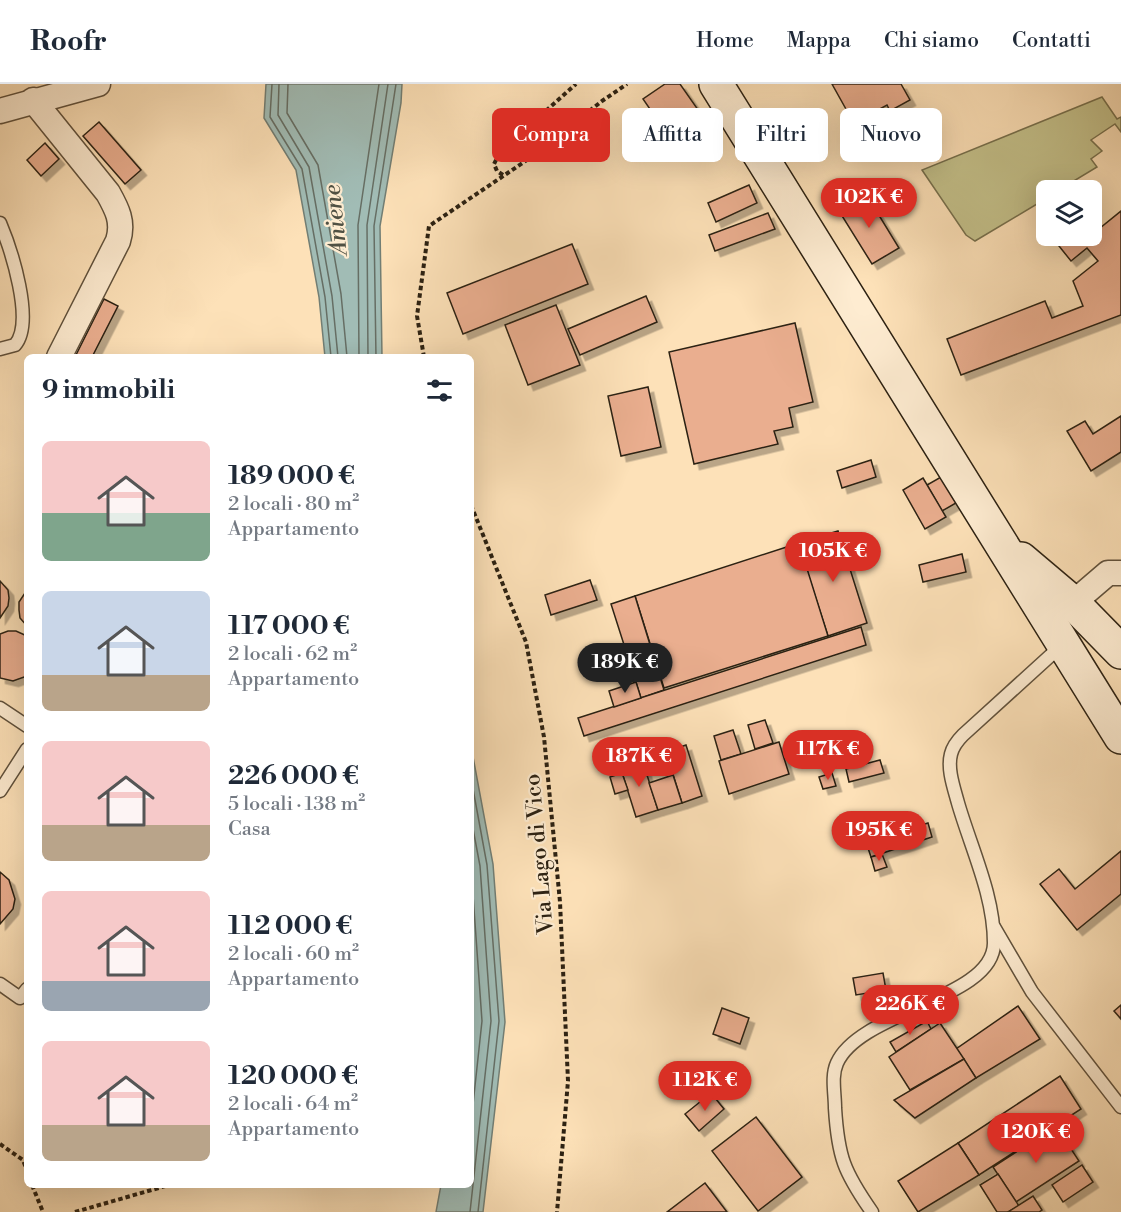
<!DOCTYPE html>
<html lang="it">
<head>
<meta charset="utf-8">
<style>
  body { margin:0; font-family:"Libre Bodoni",serif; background:#f2f2f3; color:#1f2937; height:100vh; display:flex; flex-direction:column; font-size:22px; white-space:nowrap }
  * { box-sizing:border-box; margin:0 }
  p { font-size:20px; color:#747a83 }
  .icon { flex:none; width:33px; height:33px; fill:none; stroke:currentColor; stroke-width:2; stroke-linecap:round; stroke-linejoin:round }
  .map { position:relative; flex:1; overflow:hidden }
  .drawer { position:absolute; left:24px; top:270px; width:450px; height:834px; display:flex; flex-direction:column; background:#fff; border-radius:9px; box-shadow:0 6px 24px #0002 }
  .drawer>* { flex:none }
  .top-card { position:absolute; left:492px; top:24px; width:538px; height:54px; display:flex; gap:12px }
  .buttons { position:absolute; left:1036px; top:96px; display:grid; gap:12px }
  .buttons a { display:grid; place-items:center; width:66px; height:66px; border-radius:9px; background:#fff; box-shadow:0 6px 24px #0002; font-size:30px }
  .price { position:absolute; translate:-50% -51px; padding:0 14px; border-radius:21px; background:#d93025; color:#fff; font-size:20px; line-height:39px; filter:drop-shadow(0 2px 3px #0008) }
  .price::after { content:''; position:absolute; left:50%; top:36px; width:18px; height:14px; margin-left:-9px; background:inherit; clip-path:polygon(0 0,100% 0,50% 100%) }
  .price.selected { background:#222; color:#fff }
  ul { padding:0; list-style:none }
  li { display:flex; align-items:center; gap:18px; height:150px; padding:0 18px }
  li span { display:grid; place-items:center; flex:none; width:168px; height:120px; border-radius:9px; color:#555 }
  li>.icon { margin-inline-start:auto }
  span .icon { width:72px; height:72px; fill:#fffc; stroke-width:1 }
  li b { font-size:26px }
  h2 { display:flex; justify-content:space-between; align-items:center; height:72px; padding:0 18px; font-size:26px }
  .pill { padding:0 21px; border-radius:9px; background:#fff; box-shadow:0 6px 24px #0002; font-size:21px; line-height:54px }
  .pill.selected { background:#d93025; color:#fff }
  header { display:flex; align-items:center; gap:36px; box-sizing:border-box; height:84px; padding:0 30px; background:#fff; border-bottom:2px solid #e0e1e3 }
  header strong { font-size:28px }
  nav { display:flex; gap:33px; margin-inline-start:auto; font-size:21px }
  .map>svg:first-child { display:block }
</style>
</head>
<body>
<header>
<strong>Roofr</strong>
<nav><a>Home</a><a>Mappa</a><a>Chi siamo</a><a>Contatti</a></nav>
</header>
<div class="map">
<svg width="1121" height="1128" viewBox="0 0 1121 1128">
  <defs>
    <filter id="shadow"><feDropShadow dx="5.5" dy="5.5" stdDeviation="0" flood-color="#0004"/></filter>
  </defs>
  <rect width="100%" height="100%" fill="#fde1b8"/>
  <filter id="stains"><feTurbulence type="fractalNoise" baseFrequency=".00333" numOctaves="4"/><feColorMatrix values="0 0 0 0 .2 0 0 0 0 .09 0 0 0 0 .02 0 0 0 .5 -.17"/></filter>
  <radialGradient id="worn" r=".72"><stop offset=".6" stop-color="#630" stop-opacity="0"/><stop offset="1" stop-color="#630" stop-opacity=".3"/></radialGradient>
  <path fill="#c4c18b" stroke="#78714e" stroke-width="1.5" d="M1102 13 1117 35 1121 33V48L1115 40 1091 56 1102 67 1091 75 1097 83 1059 106H1047V114L975 157 966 151 922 86Z"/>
  <g fill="#a1bcb5" stroke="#727e74" stroke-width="1.5">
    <path d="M266 0H402L401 19 380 142 382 273H325L319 213 296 86 264 34Z"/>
    <path d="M471 662 493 780 505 938 483 1128H436L441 1101H471Z"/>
  </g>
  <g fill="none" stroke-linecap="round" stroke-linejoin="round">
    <g stroke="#666e64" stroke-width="1.5">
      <path d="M272 0 270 33 302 85 325 213 331 273"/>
      <path d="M279 0 278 31 309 83 332 212 338 273"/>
      <path d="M288 0 287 29 318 81 341 210 347 273"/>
      <path d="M359 273 358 141 379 0"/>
      <path d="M368 273 367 141 388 0"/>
      <path d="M376 273 374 142 396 0"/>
      <path d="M471 694 487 781 499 937 478 1128"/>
      <path d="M471 783 482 937 471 1039"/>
      <path d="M470 1128 491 937 480 782 471 734"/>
    </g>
  </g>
  <g fill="#eaae8f" stroke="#2c2112" stroke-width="1.5" filter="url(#shadow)">
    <path d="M665 0H680L701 30 687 40 683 34 665 47 643 15Z"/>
    <path d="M832 0H901L910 16 890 27 887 21 874 28 876 32 856 43Z"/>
    <path d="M99 38 141 86 125 100 83 52Z"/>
    <path d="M45 59 59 75 41 92 27 76Z"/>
    <path d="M749 101 757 119 716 138 708 119Z"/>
    <path d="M866 110 899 164 872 180 839 127Z"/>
    <path d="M1121 127V231L961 291 947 255 1045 217 1052 234 1083 222 1073 197 1098 177 1087 164 1071 177 1051 152H1080L1084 157Z"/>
    <path d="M768 129 775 145 715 167 709 151Z"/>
    <path d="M572 160 588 200 463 250 447 209Z"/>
    <path d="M646 212 657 238 580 271 568 245Z"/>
    <path d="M104 215 118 222 92 273H75Z"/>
    <path d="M556 221 580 281 528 301 505 241Z"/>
    <path d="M795 239 813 318 789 324 793 343 774 347 778 360 694 380 669 268Z"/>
    <path d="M648 303 661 363 621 372 608 312Z"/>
    <path d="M1121 332V368L1091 387 1067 347 1085 337 1093 350Z"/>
    <path d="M871 376 876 393 842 404 837 387Z"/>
    <path d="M941 393 956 419 942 427 927 401Z"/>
    <path d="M923 394 946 433 925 445 903 406Z"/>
    <path d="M838 447 867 539 828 552 798 459Z"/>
    <path d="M799 459 828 552 664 604 635 512Z"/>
    <path d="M962 470 966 488 923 498 919 481Z"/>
    <path d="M590 496 597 516 551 531 545 511Z"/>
    <path d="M0 497 8 506 9 514 8 522 0 534Z"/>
    <path d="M27 506V542L20 534 19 526V518Z"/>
    <path d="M635 512 664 606 641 614 611 520Z"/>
    <path d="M861 543 866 561 584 652 578 634Z"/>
    <path d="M8 547H16L27 552V592L13 597 0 594V550Z"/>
    <path d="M636 598 641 614 614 623 609 607Z"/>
    <path d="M765 636 773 659 755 665 748 641Z"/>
    <path d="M733 646 741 670 721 676 714 652Z"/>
    <path d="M779 658 789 690 729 710 719 677Z"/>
    <path d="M686 661 702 712 682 719 666 668Z"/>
    <path d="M642 675 658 726 636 733 620 682Z"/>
    <path d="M880 676 884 689 849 698 846 685Z"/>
    <path d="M622 689 628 706 615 710 610 693Z"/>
    <path d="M832 689 836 702 823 705 819 693Z"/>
    <path d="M673 691 682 719 658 726 649 699Z"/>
    <path d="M928 739 932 753 883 769 879 755Z"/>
    <path d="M879 754 883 769 871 773 866 758Z"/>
    <path d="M1121 767V810L1077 846 1040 800 1059 785 1075 805Z"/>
    <path d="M882 770 887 783 875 787 871 773Z"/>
    <path d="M0 788 9 796 15 815 13 825 0 840Z"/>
    <path d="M883 889 886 906 856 911 853 894Z"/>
    <path d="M1121 921V935L1114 927Z"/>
    <path d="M1018 922 1040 955 976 994 956 965Z"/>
    <path d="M722 924 749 934 740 960 713 950Z"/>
    <path d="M927 937 931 945 896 968 890 958Z"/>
    <path d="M940 939 964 975 910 1006 889 973Z"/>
    <path d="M964 975 976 994 915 1034 894 1016Z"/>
    <path d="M1060 992 1081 1025 979 1091 958 1059Z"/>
    <path d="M711 1009 724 1025 699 1047 685 1030Z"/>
    <path d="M756 1033 802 1093 758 1127 712 1067Z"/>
    <path d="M1056 1042 1079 1077 1016 1118 993 1083Z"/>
    <path d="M958 1059 979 1091 918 1128 898 1097Z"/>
    <path d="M1082 1081 1093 1098 1063 1118 1052 1101Z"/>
    <path d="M998 1090 1019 1122 1008 1128H997L980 1101Z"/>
    <path d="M705 1099 727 1128H667Z"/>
    <path d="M1033 1112 1042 1126 1039 1128H1008Z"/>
  </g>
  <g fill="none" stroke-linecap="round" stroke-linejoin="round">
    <defs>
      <g id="lane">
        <path d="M0 139C11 165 35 238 15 261L0 265"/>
        <path d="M0 624 27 642"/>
        <path d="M0 707 27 665"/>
        <path d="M994 843 1032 908 1121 1023"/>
        <path d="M0 900 20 914 27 905"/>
        <path d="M872 1128C844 1088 838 1073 835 1024 835 1009 831 992 837 979 860 927 994 915 994 859 994 811 971 764 958 719 954 704 947 685 951 670 953 662 958 656 963 651L1062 561"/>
      </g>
      <g id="street">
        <path d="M33 16 108 109C117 125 124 138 118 157L59 273"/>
        <path d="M0 27 98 0"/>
        <path d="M1073 519 1108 489H1121"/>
      </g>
      <g id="secondary">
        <path d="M716 0 1121 653"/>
        <path d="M1021 475 1073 519 1121 568"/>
      </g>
    </defs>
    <use href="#lane" stroke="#60513c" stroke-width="15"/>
    <use href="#street" stroke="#60513c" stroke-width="27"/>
    <use href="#secondary" stroke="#2c2112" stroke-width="36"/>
    <g stroke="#2c2112" stroke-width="4" stroke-dasharray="4.5 3" stroke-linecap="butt">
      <path d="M503 91 497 87 494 80 500 68 576 0"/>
      <path d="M424 273 417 232 429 142 530 74 602 17 627 0"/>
      <path d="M471 421 526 558 544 653 560 818 568 997 557 1128"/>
      <path d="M0 1060 23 1076 27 1087"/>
      <path d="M32 1101 43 1128"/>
      <path d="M75 1128 169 1101"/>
    </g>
    <use href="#lane" stroke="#feecd1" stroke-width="12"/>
    <use href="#street" stroke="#feecd1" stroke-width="24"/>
    <use href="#secondary" stroke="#feecd1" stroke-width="33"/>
  </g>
  <g text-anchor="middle" stroke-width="4.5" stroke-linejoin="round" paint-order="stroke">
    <g font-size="22" fill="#2c2112" stroke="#feecd1">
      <text transform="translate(538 770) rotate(-95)" y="8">Via Lago di Vico</text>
    </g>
    <g font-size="24" font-style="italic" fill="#4f5043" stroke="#feecd1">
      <text transform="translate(335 136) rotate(-96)" y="8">Aniene</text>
    </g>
  </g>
  <rect width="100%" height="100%" filter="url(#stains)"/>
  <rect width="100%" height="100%" fill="url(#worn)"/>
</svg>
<div class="buttons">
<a><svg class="icon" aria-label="layers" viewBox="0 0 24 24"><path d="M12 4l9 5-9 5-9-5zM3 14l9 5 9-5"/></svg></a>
</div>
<b class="price" style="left:869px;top:145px">102K €</b>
<b class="price" style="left:833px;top:499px">105K €</b>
<b class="price selected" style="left:625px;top:610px">189K €</b>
<b class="price" style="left:828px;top:697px">117K €</b>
<b class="price" style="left:639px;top:704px">187K €</b>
<b class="price" style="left:879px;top:778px">195K €</b>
<b class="price" style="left:910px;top:952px">226K €</b>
<b class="price" style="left:705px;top:1028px">112K €</b>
<b class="price" style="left:1036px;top:1080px">120K €</b>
<div class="top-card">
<a class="pill selected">Compra</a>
<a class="pill">Affitta</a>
<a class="pill">Filtri</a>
<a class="pill">Nuovo</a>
</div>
<section class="drawer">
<h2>9 immobili<svg class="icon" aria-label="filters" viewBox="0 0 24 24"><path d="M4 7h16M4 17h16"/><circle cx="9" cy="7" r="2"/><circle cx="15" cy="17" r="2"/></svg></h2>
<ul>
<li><span style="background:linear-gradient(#f6c9c9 60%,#7fa58c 0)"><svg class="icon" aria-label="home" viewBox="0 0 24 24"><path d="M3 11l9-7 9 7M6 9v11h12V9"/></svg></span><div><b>189 000 €</b><p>2 locali · 80 m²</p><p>Appartamento</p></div></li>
<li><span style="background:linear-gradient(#c9d6e8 70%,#b9a48a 0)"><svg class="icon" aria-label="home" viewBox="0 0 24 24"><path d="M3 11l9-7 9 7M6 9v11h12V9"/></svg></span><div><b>117 000 €</b><p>2 locali · 62 m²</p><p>Appartamento</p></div></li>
<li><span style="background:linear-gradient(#f6c9c9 70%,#b9a48a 0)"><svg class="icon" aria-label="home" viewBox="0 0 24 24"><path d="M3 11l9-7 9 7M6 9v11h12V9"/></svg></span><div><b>226 000 €</b><p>5 locali · 138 m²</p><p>Casa</p></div></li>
<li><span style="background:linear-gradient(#f6c9c9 75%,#9aa5b1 0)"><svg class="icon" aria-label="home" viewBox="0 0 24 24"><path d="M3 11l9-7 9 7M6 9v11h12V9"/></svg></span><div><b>112 000 €</b><p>2 locali · 60 m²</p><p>Appartamento</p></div></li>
<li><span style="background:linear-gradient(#f6c9c9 70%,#b9a48a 0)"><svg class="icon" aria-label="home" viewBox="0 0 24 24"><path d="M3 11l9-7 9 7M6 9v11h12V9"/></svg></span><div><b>120 000 €</b><p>2 locali · 64 m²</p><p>Appartamento</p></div></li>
</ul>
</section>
</div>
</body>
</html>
